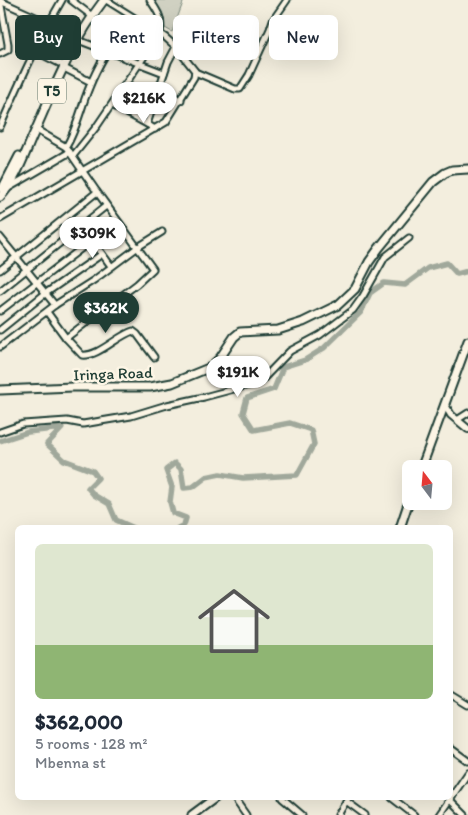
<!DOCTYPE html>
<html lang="en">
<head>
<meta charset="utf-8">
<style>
  body { margin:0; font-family:Itim,sans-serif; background:#f2f2f3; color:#1f2937; height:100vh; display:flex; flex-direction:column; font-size:19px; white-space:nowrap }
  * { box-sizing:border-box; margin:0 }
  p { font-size:16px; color:#747a83 }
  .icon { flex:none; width:28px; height:28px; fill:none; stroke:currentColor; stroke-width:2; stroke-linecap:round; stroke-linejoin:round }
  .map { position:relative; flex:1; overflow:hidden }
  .side { position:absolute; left:15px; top:525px; width:438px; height:275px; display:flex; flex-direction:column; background:#fff; border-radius:8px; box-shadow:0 5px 20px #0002 }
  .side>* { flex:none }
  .top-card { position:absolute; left:15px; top:15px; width:439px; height:45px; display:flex; gap:10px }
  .needle { width:32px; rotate:344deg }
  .controls { position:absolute; left:402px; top:460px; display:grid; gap:10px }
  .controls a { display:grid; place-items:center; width:50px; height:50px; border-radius:8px; background:#fff; box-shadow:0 5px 20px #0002; font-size:25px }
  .price { position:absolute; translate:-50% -42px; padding:0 11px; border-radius:18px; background:#fff; color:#222; font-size:16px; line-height:32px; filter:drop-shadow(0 1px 2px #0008) }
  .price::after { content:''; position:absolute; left:50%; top:30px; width:15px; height:11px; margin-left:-8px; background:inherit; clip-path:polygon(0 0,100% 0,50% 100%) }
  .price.selected { background:#1f3d34; color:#fff }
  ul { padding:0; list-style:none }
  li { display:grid; align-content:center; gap:10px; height:265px; padding:0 20px }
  li span { display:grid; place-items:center; height:155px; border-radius:8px; color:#555 }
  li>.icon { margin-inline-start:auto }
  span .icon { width:90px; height:90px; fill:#fffc; stroke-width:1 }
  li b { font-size:21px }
  .chip { padding:0 18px; border-radius:8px; background:#fff; box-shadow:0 5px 20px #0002; font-size:18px; line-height:45px }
  .chip.selected { background:#1f3d34; color:#fff }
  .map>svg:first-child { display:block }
</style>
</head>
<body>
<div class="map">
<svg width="468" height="815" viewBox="0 0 468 815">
  <rect width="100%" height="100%" fill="#f3eede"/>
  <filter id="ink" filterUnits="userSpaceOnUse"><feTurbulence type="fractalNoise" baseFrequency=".02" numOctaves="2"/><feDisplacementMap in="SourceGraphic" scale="10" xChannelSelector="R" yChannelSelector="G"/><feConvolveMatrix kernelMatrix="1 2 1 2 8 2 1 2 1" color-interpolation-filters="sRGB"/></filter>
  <g filter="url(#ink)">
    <path fill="#d0d1c2" stroke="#78877b" d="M154 0H184L172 32 165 28 162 12Z"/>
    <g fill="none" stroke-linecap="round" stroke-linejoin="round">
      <g stroke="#a0a89b" stroke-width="5.5">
        <path d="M0 441 28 432 62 428 47 444 64 460 93 471 98 478 88 488 94 495 109 504 116 520 134 528"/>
        <path d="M178 528 184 525 186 518 173 513 170 502 172 487 166 470 175 463 181 469 184 488 193 487 206 477 220 474 243 478 297 475 314 444 311 430 290 423 254 430 243 413 247 398 274 389 283 367 305 360 324 348 361 312 370 293 384 283 405 285 428 268 447 263 457 274 468 271"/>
      </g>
      <defs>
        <g id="minor">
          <path d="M71 0 92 16"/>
          <path d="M0 1 49 23 75 38"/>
          <path d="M78 40 164 73"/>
          <path d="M35 51 61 64"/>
          <path d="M0 54 8 50V44L0 0"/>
          <path d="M64 68 91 82"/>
          <path d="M195 72 235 89H240L249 75 270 29 273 20 287 0"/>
          <path d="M159 91 181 100"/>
          <path d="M120 93 155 104"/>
          <path d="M112 105 147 124"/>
          <path d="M0 127C19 84 38 41 62 0"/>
          <path d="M155 129 147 124 168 62 176 47"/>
          <path d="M66 147C77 129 81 107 89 88 99 62 115 39 130 16"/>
          <path d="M73 156 97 126 160 33C163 18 158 12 150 0"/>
          <path d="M10 187 70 152"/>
          <path d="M0 219 166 122 194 77 195 71 176 47 165 37 106 0"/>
          <path d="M0 237 55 305"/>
          <path d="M92 240 111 266"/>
          <path d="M0 270 97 192 66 147 35 129"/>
          <path d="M0 291 106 206"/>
          <path d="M0 311 117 221"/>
          <path d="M47 312 66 338 82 355C98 357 117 336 133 331L137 334 154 357"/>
          <path d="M0 330 46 293 102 254"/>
          <path d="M66 338 137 284 153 269 97 192"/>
          <path d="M0 347 55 305 94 280 138 247 162 232"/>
          <path d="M457 420 468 413"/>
          <path d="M0 432 23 424 67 421 83 424 131 416 167 405 204 397 260 382 290 351 320 335 353 310 363 296 385 257 409 238"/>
          <path d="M450 694 468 705"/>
          <path d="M450 748 468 761"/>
          <path d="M234 798 246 815"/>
          <path d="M282 798 302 815"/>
          <path d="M392 798 414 815"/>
          <path d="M450 800 465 815"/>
          <path d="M346 801 365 815"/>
          <path d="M338 815 348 798"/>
          <path d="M439 815 468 773"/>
        </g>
        <path id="major" d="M445 405 451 415 468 429"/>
        <g id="highway">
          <path d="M2 189 19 156"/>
          <path d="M0 197C18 178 25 152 36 129 55 85 74 39 104 0"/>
          <path d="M0 390 73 387H150L172 383 211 367 220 358 234 337 240 332 278 330 303 322 338 305 355 289 369 262 379 248 433 182 445 173 452 170 468 169"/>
          <path d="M421 469 468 341"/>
          <path d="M400 528 411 495"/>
          <path d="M192 815 215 798"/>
        </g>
      </defs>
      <use href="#minor" stroke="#1f3d34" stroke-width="9"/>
      <use href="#major" stroke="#1f3d34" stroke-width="10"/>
      <use href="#highway" stroke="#1f3d34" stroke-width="11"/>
      <use href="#minor" stroke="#fcf5e5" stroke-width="5"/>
      <use href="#major" stroke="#fcf5e5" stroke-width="6"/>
      <use href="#highway" stroke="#fcf5e5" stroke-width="7"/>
    </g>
  </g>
  <g text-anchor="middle" stroke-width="5" stroke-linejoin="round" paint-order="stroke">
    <rect fill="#fcf5e5" stroke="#617469" stroke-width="1" x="38" y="78.5" width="28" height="25" rx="4"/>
    <g font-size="15" font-weight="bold" fill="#1f3d34">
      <text x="52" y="96">T5</text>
    </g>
    <g font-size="16" fill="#1f3d34" stroke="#fcf5e5">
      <text transform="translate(113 373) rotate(-2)" y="6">Iringa Road</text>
    </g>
  </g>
</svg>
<div class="controls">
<a><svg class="needle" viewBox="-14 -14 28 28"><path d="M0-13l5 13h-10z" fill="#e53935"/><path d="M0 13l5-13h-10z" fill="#747a83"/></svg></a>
</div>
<b class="price" style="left:144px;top:124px">$216K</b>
<b class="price" style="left:93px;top:259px">$309K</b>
<b class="price selected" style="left:106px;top:334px">$362K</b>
<b class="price" style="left:238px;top:398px">$191K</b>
<div class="top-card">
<a class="chip selected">Buy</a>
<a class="chip">Rent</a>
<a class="chip">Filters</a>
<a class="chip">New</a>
</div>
<section class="side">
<ul>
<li><span style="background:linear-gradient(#dfe7d0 65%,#8fb573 0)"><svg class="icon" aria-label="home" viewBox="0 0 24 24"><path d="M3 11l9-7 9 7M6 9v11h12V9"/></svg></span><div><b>$362,000</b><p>5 rooms · 128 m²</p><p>Mbenna st</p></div></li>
</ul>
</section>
</div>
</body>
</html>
